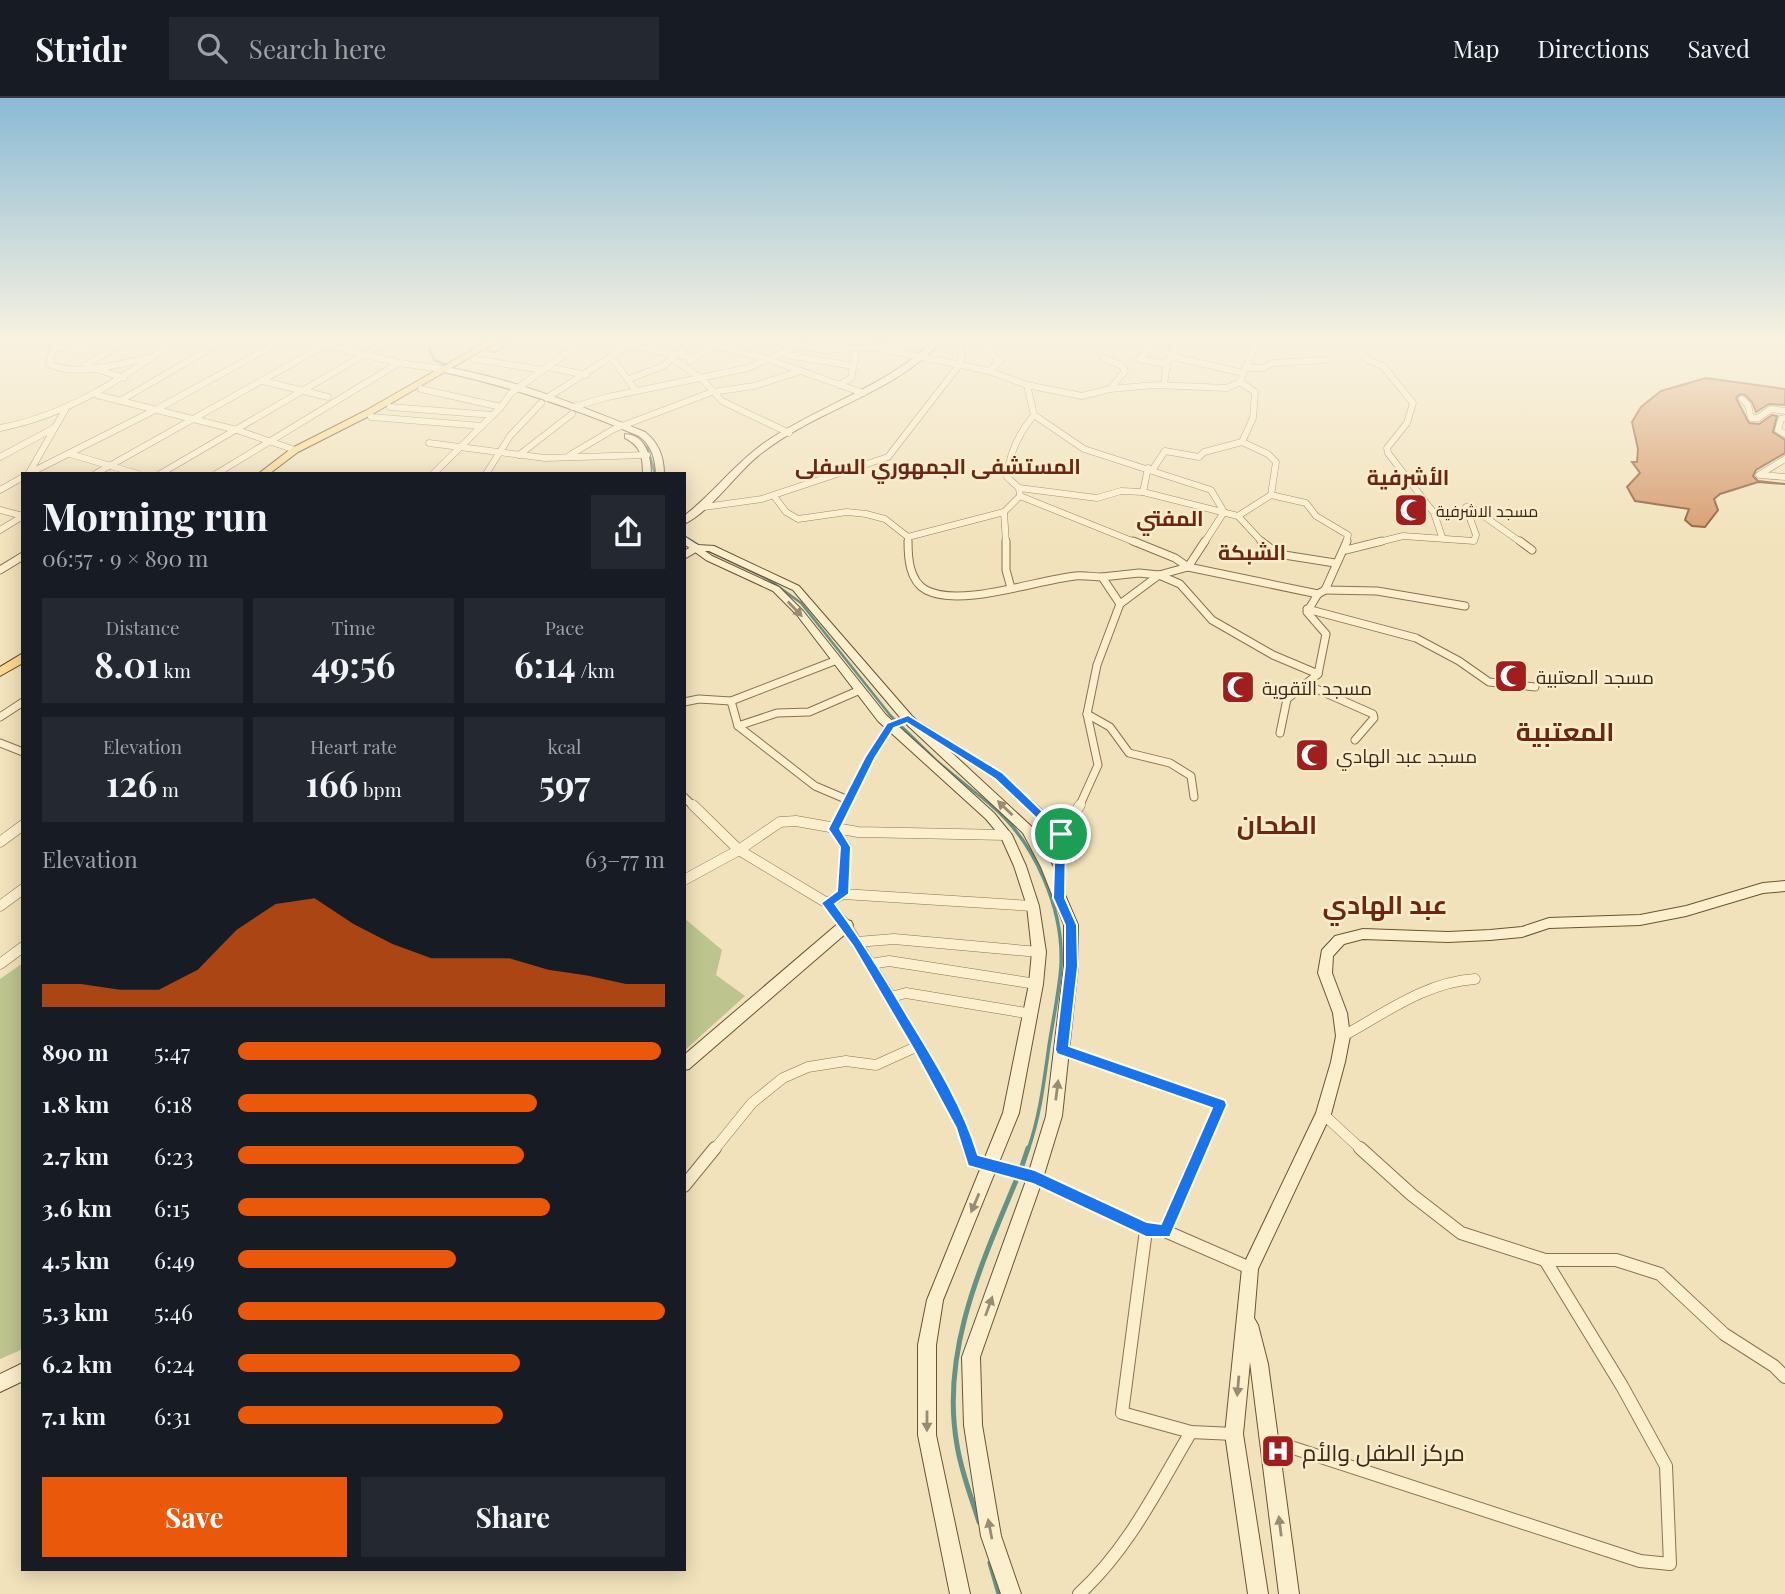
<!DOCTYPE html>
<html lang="en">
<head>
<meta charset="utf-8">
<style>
  :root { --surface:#171b24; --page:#242831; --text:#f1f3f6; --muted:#9ea1a6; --line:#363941; --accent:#ea580c }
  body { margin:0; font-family:"Playfair Display",Cairo,serif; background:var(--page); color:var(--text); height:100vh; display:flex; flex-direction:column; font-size:26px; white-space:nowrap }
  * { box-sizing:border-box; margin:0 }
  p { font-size:23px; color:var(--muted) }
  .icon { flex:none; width:38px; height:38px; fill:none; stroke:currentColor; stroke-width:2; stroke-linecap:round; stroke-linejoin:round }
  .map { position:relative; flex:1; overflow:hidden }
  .details { position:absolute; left:21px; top:374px; width:665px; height:1099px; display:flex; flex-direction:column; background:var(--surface); border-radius:0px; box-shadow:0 4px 18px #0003 }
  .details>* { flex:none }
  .pin { position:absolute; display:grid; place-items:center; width:60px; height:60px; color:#fff; margin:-30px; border:4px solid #fff; border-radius:50%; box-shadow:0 2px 7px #0007 }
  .round { display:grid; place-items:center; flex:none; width:74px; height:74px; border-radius:0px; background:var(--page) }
  .overview { display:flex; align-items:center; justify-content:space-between; height:119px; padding:0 21px }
  h1 { font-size:38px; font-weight:700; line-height:52px }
  .stats { display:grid; grid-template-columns:repeat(3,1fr); gap:10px; height:119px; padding:7px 21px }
  .stats div { display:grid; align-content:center; border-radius:0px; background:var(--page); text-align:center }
  .stats b { font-size:35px; font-weight:700 }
  .stats small { font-size:19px; font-weight:400 }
  .stats p { font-size:19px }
  .chart { height:196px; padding:14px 21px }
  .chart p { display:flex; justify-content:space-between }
  .chart svg { width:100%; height:126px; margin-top:7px; fill:var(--accent); opacity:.7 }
  .button { display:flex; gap:14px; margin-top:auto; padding:14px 21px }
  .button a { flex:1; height:80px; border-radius:0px; background:var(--accent); color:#fff; font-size:28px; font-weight:700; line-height:80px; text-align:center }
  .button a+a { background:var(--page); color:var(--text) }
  ul { padding:0 21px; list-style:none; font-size:23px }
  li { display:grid; grid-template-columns:112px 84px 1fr; align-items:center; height:52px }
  li i { height:18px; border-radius:9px; background:var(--accent) }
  header { display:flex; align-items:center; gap:42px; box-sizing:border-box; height:98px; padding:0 35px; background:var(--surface); border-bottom:2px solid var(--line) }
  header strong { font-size:33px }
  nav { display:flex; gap:38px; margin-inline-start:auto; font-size:24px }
  .search { width:490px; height:63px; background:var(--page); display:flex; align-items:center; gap:18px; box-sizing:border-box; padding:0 24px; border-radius:0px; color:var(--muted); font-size:26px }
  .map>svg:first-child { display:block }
</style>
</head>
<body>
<header>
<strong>Stridr</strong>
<div class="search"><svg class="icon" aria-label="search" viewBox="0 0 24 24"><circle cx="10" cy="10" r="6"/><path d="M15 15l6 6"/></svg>Search here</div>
<nav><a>Map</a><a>Directions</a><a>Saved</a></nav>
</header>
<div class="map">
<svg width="1785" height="1496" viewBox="0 0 1785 1496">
  <rect width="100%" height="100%" fill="#f2e2bb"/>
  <g fill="#bdc48e">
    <polygon points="684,820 722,852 716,877 745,898 684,953"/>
    <polygon points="23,865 23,1251 0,1261 0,881"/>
  </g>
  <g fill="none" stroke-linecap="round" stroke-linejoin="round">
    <g stroke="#669187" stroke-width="2.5">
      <polyline points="437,241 429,250 434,262 457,272"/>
      <polyline points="524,295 580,314"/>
      <polyline points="629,333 648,351 655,376"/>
      <polyline points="684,438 700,448"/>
      <polyline points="707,452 768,481 801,505 890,617 937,663 993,709"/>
    </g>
    <path stroke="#669187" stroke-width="3.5" d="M991,707c44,37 73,104 70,161 -2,27 -8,53 -12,80 -5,35 -9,70 -21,104"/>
    <g stroke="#669187" stroke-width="5">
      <polyline points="1021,1071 1028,1050"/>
      <path d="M979,1424c-8,-26 -18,-51 -22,-77 -17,-95 26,-184 61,-269"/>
      <polyline points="990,1465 999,1496"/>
    </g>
  </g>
  <polygon fill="#d5996c" stroke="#8c5a36" stroke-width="2" points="1706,280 1785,291 1785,307 1769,306 1756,314 1752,304 1745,297 1740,296 1736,300 1749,325 1759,326 1772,317 1777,318 1773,334 1785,342 1785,355 1756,372 1753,378 1758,383 1785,386 1758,384 1720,396 1714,401 1718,412 1705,429 1692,428 1685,422 1689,411 1635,403 1627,389 1640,375 1632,364 1637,364 1638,351 1632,324 1641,309 1661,293"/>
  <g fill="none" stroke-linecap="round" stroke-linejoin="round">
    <g stroke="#8b7253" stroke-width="7">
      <g id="street-far3">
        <path d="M56,241l-7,25c29,14 70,-1 101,-6"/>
        <polyline points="302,241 399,265 442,271"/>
        <polyline points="412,241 430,245"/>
        <polyline points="522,241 574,250"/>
        <polyline points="595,241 694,260"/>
        <polyline points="759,241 823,252 935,246"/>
        <polyline points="988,241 985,249 1000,263 989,273"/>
        <polyline points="1153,241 1151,249 1139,261 1167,266"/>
        <polyline points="1258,241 1240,284 1255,294 1253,320 1242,344 1268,356 1276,364 1271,397 1306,405 1316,418 1348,437 1346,445"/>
        <polyline points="1382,241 1363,249 1360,254 1368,262 1383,268 1413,305 1407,325 1387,350 1388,355 1434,415 1442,439"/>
        <polyline points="712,246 767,261 863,295"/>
        <polyline points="54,249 85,253"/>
        <polyline points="874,249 989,273 1027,287 1034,317 1084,351 1211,392 1224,414 1204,445"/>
        <polyline points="782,256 853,268"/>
        <polyline points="1170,258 1243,275"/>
        <polyline points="612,260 636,293"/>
        <polyline points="672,260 702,281 722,303 789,335"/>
        <polyline points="1104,260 1122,268 1125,273 1110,291"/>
        <polyline points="474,261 543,272"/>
        <polyline points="690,263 719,241"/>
        <polyline points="86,267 129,241"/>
        <polyline points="547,269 586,277"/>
        <polyline points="93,270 124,280"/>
        <polyline points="1245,270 1263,270 1272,265 1325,262"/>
        <polyline points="629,281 663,268 696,241"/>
        <polyline points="263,283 328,299"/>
        <polyline points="1164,286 1167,266 1179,241"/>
        <polyline points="839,287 851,280 857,251"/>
        <polyline points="1027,287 1082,298 1110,291 1155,287 1227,290 1240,284"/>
        <polyline points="421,291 501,309"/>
        <polyline points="97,297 237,332 295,352"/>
        <polyline points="547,300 638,241"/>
        <polyline points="1742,301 1748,307 1751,320 1758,320 1771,311 1785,313"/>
        <polyline points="120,303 226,241"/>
        <polyline points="390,309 493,317"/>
        <polyline points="573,309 608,299 748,270 797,248"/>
        <path d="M1034,317c-15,18 -25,38 -27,62l12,11 1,8 117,47"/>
        <polyline points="371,319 482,328"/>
        <polyline points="1785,320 1781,321 1778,332 1785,336"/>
        <path d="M0,330c69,-13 122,-50 179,-89"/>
        <polyline points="429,345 545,360 647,357"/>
        <polyline points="70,356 138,376"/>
        <polyline points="519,357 572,316"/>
        <polyline points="570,357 614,331 712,294 754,288 801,273"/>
        <polyline points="0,359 54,330"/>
        <polyline points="1785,361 1759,377 1785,379"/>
        <polyline points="1153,371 1165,353 1199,359 1204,354 1242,344"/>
        <polyline points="29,375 65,312"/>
        <polyline points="30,375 157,311 285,241"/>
        <polyline points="95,376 336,241"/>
        <polyline points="160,376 391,241"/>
        <polyline points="216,376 399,265"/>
        <polyline points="433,376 501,309 511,295 586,241"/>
        <polyline points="486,376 510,338 541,305"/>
        <polyline points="1019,390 1097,400 1121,393 1143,394 1238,418 1263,445"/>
        <polyline points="0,392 23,379"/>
        <polyline points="1143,394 1148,370"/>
        <polyline points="774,398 786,414 798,421 847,414 866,416 885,421 908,439 908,445"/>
        <polyline points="704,409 762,401 888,359 960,266 962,255 955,241"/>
        <polyline points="0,412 23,418"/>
        <polyline points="1238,418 1271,397"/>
        <polyline points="0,432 23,418"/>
        <polyline points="908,439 1004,414"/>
        <polyline points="1006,445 1004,414 1020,398"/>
        <polyline points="1375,445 1403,438 1474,443 1476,437 1466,409 1471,409 1522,445"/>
      </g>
    </g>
    <g stroke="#8b7253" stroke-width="9">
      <g id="street-far2">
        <path d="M908,443c0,16 1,40 18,49 34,18 111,-10 149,-14 9,-1 18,1 27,1"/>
        <polyline points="1006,443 1006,472 1011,490"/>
        <polyline points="1133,443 1175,460 1188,469 1318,496 1307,514 1326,536 1318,576 1287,601 1280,635"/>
        <polyline points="1261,443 1278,456 1335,465"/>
        <polyline points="1520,443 1532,452"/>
        <polyline points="1346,452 1382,443"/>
        <polyline points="684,457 696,450"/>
        <polyline points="0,472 23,458"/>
        <polygon points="1139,475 1159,477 1120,506 1102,479"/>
        <polyline points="1159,477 1188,469 1205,443"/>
        <polyline points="1159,477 1180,486 1212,522 1273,557 1318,576"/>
        <polyline points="1325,492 1377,493 1465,508"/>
        <polyline points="1318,496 1325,492 1347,443"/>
        <polyline points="1307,511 1416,540 1459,563 1489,584 1535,589"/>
        <polyline points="1305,586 1373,616 1374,620 1355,642"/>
        <polyline points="731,603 738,628 815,688 848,702"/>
        <polyline points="684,604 699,601 731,603 837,562"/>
        <polyline points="1087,616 1110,629 1129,655 1170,665 1191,678 1194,699"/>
        <polyline points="0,619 23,604"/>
        <polyline points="738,628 777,615 809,614 860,592"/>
        <polyline points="921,629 999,678 1032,709"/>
        <polyline points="0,645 23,654"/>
        <polyline points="684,699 694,709"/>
        <polyline points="845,709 870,659 890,627"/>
        <polyline points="1079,709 1098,667 1087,616 1097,567 1120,506"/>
      </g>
    </g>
    <g stroke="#8b7253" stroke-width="11">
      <g id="street-far1">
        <polyline points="693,707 739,752 827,805 846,827 891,899 962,1028 969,1052"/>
        <polyline points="1030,707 1061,736"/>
        <polyline points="0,744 23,727"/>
        <polyline points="684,782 739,752 780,724 796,723 858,734 1006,737"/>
        <polyline points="843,796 846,749 834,731 846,707"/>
        <polyline points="1059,796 1061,736 1080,707"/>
        <polyline points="827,805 843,796 1033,808"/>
        <polyline points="0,808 23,791"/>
        <polyline points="857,844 894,841 1039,854"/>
        <polyline points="0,866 23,849"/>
        <polyline points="871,866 889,863 1036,886"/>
        <polyline points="891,899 906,895 1032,916"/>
        <path d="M1343,938c42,-23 83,-54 132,-57"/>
        <polyline points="1062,952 1220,1007 1200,1052"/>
        <polyline points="1323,1016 1362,1052"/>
        <polyline points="714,1052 752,1005 783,980 808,969 846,963 876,967 918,948"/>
      </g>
    </g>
    <g stroke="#8b7253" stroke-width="14">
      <g id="street">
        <polyline points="969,1050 973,1063 1035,1080 1146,1132 1165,1133 1250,1170"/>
        <polyline points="1360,1050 1412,1097 1461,1135 1545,1162 1616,1162 1660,1176 1724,1236 1774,1268 1785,1279"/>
        <polyline points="684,1088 715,1050"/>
        <polyline points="1146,1132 1122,1315 1191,1334 1234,1336"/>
        <polyline points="1165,1133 1201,1050"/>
        <polyline points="1269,1342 1640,1463 1670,1466 1666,1368 1622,1288 1545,1162"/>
        <path d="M1079,1496c50,-46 78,-105 112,-162"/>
      </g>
    </g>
    <g stroke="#6c5236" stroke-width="2">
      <g id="secondary">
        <path d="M936,241h8c-50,55 -124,69 -181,113 -26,19 -51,59 -79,72v-8c30,-23 52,-54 83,-75 56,-37 120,-55 169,-102z"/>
        <path d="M439,269c16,0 33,6 48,9 54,14 106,35 158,56 14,11 19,25 19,42h-8c-1,-16 -4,-28 -17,-38 -65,-28 -130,-50 -200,-65z"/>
        <path d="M625,336c21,1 26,23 26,40h-8c0,-17 -2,-28 -18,-36z"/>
        <polygon points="684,438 698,447 714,448 799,488 912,618 1032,729 1053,769 1078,827 1078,868 1062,1018 1043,1080 980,1259 982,1327 1001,1438 1021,1496 1001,1496 981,1438 964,1327 962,1259 1027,1080 1046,1018 1064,868 1064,827 1041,769 1023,735 904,624 793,492 709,453 705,453 712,458 779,489 803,513 886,617 994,715 1012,737 1026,768 1039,808 1046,854 1043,886 1019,1015 943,1202 936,1247 936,1337 970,1496 950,1496 918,1337 918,1247 927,1202 1003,1015 1029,886 1032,854 1027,808 1014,768 1001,739 986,721 878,623 797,517 773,493 706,462 684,446"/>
        <polygon points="1785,783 1785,793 1763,795 1686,818 1640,827 1549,830 1522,839 1490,842 1448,844 1363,841 1344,846 1333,858 1332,875 1347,915 1350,938 1345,964 1331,1016 1258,1171 1254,1220 1258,1227 1268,1266 1299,1496 1279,1496 1250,1264 1243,1336 1268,1496 1248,1496 1225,1336 1242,1170 1316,1015 1331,964 1336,938 1333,915 1318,875 1322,852 1335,838 1363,831 1448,834 1490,832 1522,829 1549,820 1640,817 1686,808 1763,785"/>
        <polygon points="846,822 851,823 853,827 851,831 689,971 684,972 684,957 841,823"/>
        <polygon points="23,1265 23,1283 0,1294 0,1276"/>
      </g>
    </g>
    <g stroke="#583f28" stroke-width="2">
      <g id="primary">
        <polygon points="491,241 501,241 371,317 298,354 269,376 258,376 292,350 365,313"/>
        <polygon points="506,241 516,241 494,254 487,252"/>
        <polygon points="23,555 23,565 0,578 0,569"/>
      </g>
    </g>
    <use href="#street-far3" stroke="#fcefce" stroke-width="6"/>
    <use href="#street-far2" stroke="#fcefce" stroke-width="7"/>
    <use href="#street-far1" stroke="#fcefce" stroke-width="10"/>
    <use href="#street" stroke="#fcefce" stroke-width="12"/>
    <use href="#secondary" fill="#fcefce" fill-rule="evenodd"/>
    <use href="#primary" fill="#fbda8d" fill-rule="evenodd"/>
  </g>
  <defs><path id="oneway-solid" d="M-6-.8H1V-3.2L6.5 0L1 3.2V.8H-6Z" transform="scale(1.75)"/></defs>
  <g fill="#9a8c74">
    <use href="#oneway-solid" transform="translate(795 511) rotate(46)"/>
    <use href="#oneway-solid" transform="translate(1005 710) rotate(-136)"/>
    <use href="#oneway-solid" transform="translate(1057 992) rotate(-83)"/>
    <use href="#oneway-solid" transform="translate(975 1105) rotate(113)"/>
    <use href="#oneway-solid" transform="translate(989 1208) rotate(-70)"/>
    <use href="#oneway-solid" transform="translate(1238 1288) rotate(95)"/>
    <use href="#oneway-solid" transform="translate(927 1323) rotate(90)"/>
    <use href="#oneway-solid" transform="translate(1280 1428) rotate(-97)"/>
    <use href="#oneway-solid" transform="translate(990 1431) rotate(-101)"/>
  </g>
  <linearGradient id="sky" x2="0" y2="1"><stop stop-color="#8bbad5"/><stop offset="0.54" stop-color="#f9f2e0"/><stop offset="1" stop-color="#f9f2e0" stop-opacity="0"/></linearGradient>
  <rect width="1785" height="450" fill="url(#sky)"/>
  <path fill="#1a73e8" stroke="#fff" stroke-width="2" fill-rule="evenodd" d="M908,617l95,58 63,61 -1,64 12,27 1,41 -9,80 156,54 2,5 -57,132h-24l-113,-53 -65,-18 -12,-38 -42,-78 -61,-104 -32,-43 16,-12 3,-44 -12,-18 37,-72 22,-34zM907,625l88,56 60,57 -2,62 12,27v41l-10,84 2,4 155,54 -51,116 -14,-2 -112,-52 -57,-15c-15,-49 -43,-94 -70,-138 -23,-39 -46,-77 -73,-113l14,-10 2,-47 -11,-18 35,-71 19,-30z"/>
  <defs>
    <g id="mosque-square" transform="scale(1.75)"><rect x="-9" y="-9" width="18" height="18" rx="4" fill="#a01e1d" stroke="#f9eccb"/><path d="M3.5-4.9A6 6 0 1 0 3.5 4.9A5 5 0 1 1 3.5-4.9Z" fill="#fff"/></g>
    <g id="hospital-square" transform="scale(1.75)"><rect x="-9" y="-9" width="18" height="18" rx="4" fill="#a01e1d" stroke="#f9eccb"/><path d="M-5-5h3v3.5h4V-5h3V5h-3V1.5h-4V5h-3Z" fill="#fff"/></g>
  </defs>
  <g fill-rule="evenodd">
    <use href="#mosque-square" x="1411" y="412"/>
    <use href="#mosque-square" x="1511" y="578"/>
    <use href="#mosque-square" x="1238" y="589"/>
    <use href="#mosque-square" x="1312" y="657"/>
    <use href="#hospital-square" x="1278" y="1353"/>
  </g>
  <g text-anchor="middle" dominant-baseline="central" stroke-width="5" stroke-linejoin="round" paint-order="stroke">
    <g font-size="16" fill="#38291a" stroke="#f9eccb" text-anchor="start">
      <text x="1436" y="412">مسجد الاشرفية</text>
    </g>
    <g font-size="19" fill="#38291a" stroke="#f9eccb" text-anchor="start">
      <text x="1536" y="578">مسجد المعتبية</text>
      <text x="1262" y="589">مسجد التقوية</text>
      <text x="1336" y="657">مسجد عبد الهادي</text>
    </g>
    <g font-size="21" font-weight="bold" fill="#692714" stroke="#f9eccb">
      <text x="938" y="367">المستشفى الجمهوري السفلى</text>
      <text x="1408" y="378">الأشرفية</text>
      <text x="1170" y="419">المفتي</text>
      <text x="1252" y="453">الشبكة</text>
    </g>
    <g font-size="23" fill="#38291a" stroke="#f9eccb" text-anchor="start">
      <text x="1302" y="1353">مركز الطفل والأم</text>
    </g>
    <g font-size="26" font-weight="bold" fill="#692714" stroke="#f9eccb">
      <text x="1565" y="632">المعتبية</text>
      <text x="1277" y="725">الطحان</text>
      <text x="1385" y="805">عبد الهادي</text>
    </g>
  </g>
</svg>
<div class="pin" style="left:1061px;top:736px;background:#1e9e55"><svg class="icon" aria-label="arrive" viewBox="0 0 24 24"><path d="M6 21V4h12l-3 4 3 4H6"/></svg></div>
<section class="details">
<div class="overview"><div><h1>Morning run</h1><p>06:57 · 9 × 890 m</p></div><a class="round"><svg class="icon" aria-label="share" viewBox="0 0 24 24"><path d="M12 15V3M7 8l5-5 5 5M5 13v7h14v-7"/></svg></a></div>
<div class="stats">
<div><p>Distance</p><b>8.01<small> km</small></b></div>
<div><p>Time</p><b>49:56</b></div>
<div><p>Pace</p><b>6:14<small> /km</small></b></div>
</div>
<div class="stats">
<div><p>Elevation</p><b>126<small> m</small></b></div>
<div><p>Heart rate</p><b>166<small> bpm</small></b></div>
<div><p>kcal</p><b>597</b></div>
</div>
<div class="chart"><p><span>Elevation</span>63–77 m</p>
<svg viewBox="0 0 160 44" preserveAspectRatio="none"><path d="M0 44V36L10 36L20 38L30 38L40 31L50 17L60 8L70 6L80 15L90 22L100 27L110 27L120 27L130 31L140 33L150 36L160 36V44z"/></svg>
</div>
<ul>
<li><b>890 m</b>5:47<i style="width:99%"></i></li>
<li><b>1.8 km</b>6:18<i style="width:70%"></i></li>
<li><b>2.7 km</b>6:23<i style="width:67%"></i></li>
<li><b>3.6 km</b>6:15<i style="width:73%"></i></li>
<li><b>4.5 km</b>6:49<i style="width:51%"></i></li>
<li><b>5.3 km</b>5:46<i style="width:100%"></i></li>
<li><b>6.2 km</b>6:24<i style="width:66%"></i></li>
<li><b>7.1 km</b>6:31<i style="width:62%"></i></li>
</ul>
<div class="button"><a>Save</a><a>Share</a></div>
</section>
</div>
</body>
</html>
